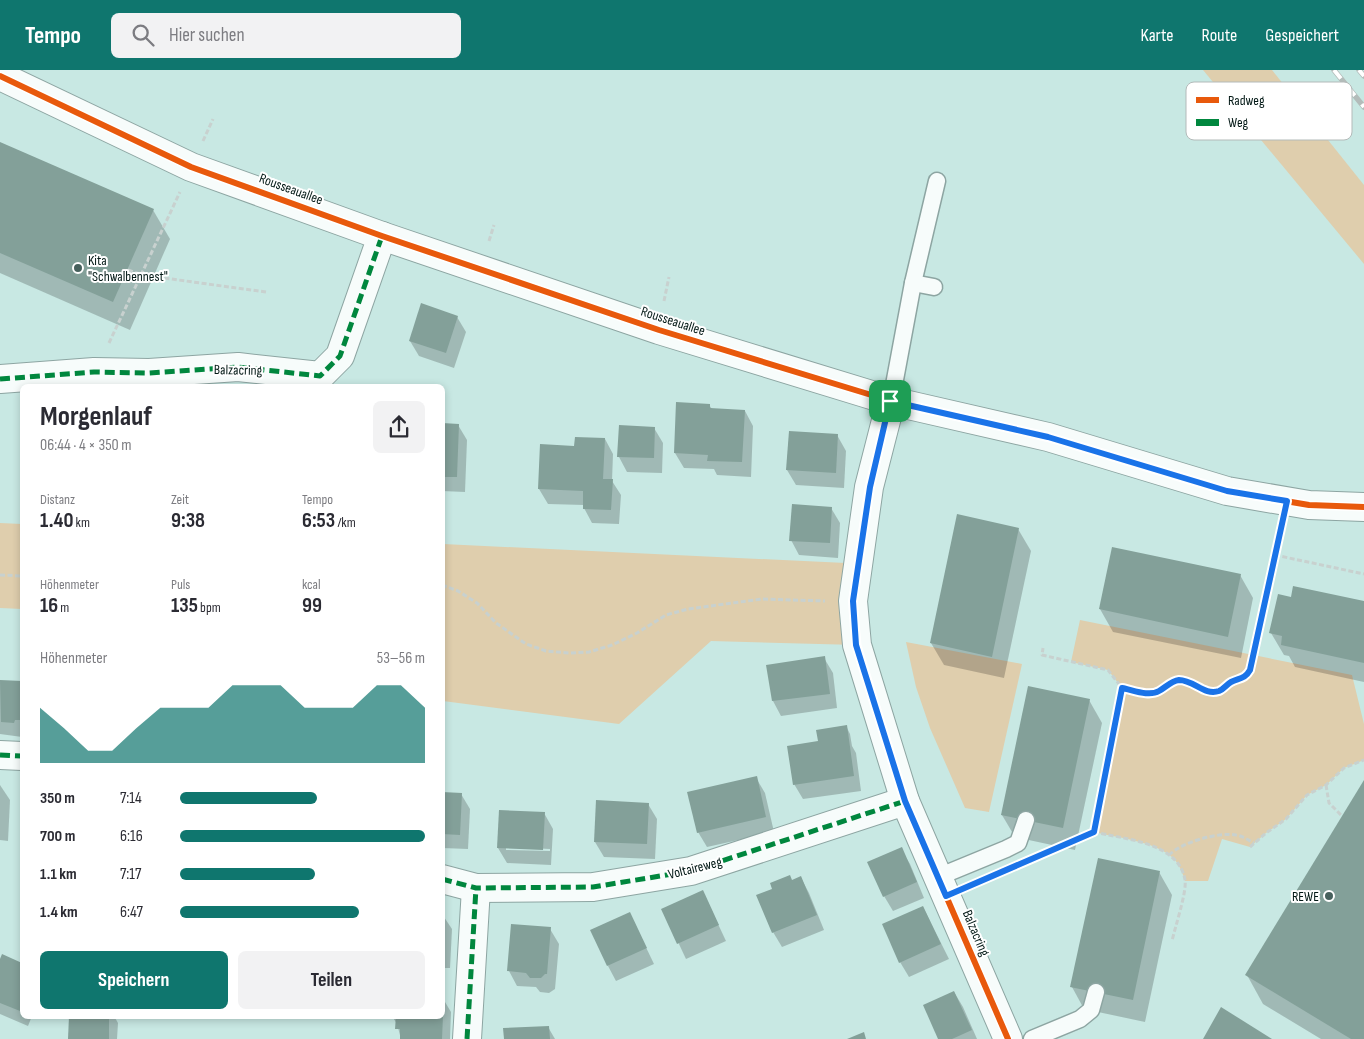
<!DOCTYPE html>
<html lang="de">
<head>
<meta charset="utf-8">
<style>
  :root { --surface:#fff; --page:#f2f2f3; --text:#2b2b33; --muted:#7c7c81; --accent:#0f766e }
  body { margin:0; font-family:"Sofia Sans Condensed",sans-serif; background:var(--page); color:var(--text); height:100vh; display:flex; flex-direction:column; font-size:19px; white-space:nowrap }
  * { box-sizing:border-box; margin:0 }
  p { font-size:16px; color:var(--muted) }
  .icon { flex:none; width:28px; height:28px; fill:none; stroke:currentColor; stroke-width:2; stroke-linecap:round; stroke-linejoin:round }
  .map { position:relative; flex:1; overflow:hidden }
  .panel { position:absolute; left:20px; top:314px; width:425px; height:635px; display:flex; flex-direction:column; background:var(--surface); border-radius:8px; box-shadow:0 2px 8px #0003 }
  .panel>* { flex:none }
  .pin { position:absolute; display:grid; place-items:center; width:42px; height:42px; color:#fff; margin:-21px; border-radius:10px; box-shadow:0 2px 8px #0006 }
  .round { display:grid; place-items:center; flex:none; width:52px; height:52px; border-radius:8px; background:var(--page) }
  .headline { display:flex; align-items:center; justify-content:space-between; height:85px; padding:0 20px }
  h1 { font-size:28px; font-weight:700; line-height:38px }
  .metrics { display:grid; grid-template-columns:repeat(3,1fr); gap:8px; height:85px; padding:5px 20px }
  .metrics div { display:grid; align-content:center }
  .metrics b { font-size:21px; font-weight:700 }
  .metrics small { font-size:14px; font-weight:400 }
  .metrics p { font-size:14px }
  .chart { height:140px; padding:10px 20px }
  .chart p { display:flex; justify-content:space-between }
  .chart svg { width:100%; height:90px; margin-top:5px; fill:var(--accent); opacity:.7 }
  .cta { display:flex; gap:10px; margin-top:auto; padding:10px 20px }
  .cta a { flex:1; height:58px; border-radius:8px; background:var(--accent); color:#fff; font-size:20px; font-weight:700; line-height:58px; text-align:center }
  .cta a+a { background:var(--page); color:var(--text) }
  ul { padding:0 20px; list-style:none; font-size:16px }
  li { display:grid; grid-template-columns:80px 60px 1fr; align-items:center; height:38px }
  li i { height:12px; border-radius:6px; background:var(--accent) }
  header { display:flex; align-items:center; gap:30px; box-sizing:border-box; height:70px; padding:0 25px; background:var(--accent); color:#fff }
  header strong { font-size:24px }
  nav { display:flex; gap:28px; margin-inline-start:auto; font-size:18px }
  .search { width:350px; height:45px; background:var(--page); display:flex; align-items:center; gap:12px; box-sizing:border-box; padding:0 18px; border-radius:8px; color:var(--muted); font-size:19px }
  .map>svg:first-child { display:block }
</style>
</head>
<body>
<header>
<strong>Tempo</strong>
<div class="search"><svg class="icon" aria-label="search" viewBox="0 0 24 24"><circle cx="10" cy="10" r="6"/><path d="M15 15l6 6"/></svg>Hier suchen</div>
<nav><a>Karte</a><a>Route</a><a>Gespeichert</a></nav>
</header>
<div class="map">
<svg width="1364" height="969" viewBox="0 0 1364 969">
  <rect width="100%" height="100%" fill="#c8e8e3"/>
  <g fill="#dfcead">
    <polygon points="1203,0 1272,0 1364,115 1364,194"/>
    <polygon points="0,453 22,454 22,539 0,538"/>
    <polygon points="443,474 846,493 857,575 711,571 619,654 443,631"/>
    <path d="M1080,550l272,55 12,49v36l-20,8 -18,17 -19,10 -21,24 -20,14 -16,14 -28,-8 -14,42h-23c-2,-7 -5,-15 -10,-21 -18,-19 -57,-22 -81,-28l28,-144 -14,-18 -37,-8z"/>
    <polygon points="906,572 1022,594 989,742 965,738 930,658 916,617"/>
  </g>
  <g fill="#0003" fill-rule="evenodd">
    <polygon points="0,73 153,140 170,169 130,260 0,203"/>
    <polygon points="457,247 466,262 454,298 419,286 410,271"/>
    <polygon points="709,335 712,339 745,341 753,356 751,407 717,405 714,399 684,398 675,383"/>
    <polygon points="442,355 458,355 467,370 465,422 442,421"/>
    <polygon points="654,358 663,373 662,403 627,402 619,387"/>
    <polygon points="837,365 846,381 844,418 796,415 787,400"/>
    <polygon points="605,369 613,384 612,411 621,425 619,454 592,453 584,438 584,435 548,434 539,419 576,377"/>
    <polygon points="831,438 840,453 838,488 799,485 791,470"/>
    <polygon points="1018,459 1031,481 1004,608 944,595 931,573"/>
    <polygon points="1240,505 1253,528 1241,588 1113,562 1100,539"/>
    <polygon points="1292,529 1364,532 1364,612 1295,597 1289,586 1284,585 1271,563"/>
    <polygon points="824,588 833,603 837,638 781,646 773,631 768,596"/>
    <polygon points="0,611 22,612 22,667 0,664"/>
    <polygon points="1089,630 1102,653 1075,780 1015,767 1002,745"/>
    <polygon points="846,656 850,664 852,676 856,683 861,721 803,729 794,714"/>
    <polygon points="756,708 765,723 774,762 707,777 698,762"/>
    <polygon points="1364,713 1364,969 1321,969 1263,934 1247,905"/>
    <polygon points="0,715 10,730 8,771 0,770"/>
    <polygon points="442,723 461,724 470,739 468,779 442,778"/>
    <polygon points="597,732 648,734 657,749 655,789 604,787 595,772"/>
    <path d="M544,743l9,16 -2,36 -44,-2 -9,-15zM506,777l44,2v2l-44,-1z"/>
    <polygon points="901,779 910,794 924,828 893,841 884,826"/>
    <polygon points="1159,802 1172,825 1145,952 1084,939 1072,917"/>
    <polygon points="801,808 809,823 824,860 782,877 773,862 792,812"/>
    <polygon points="703,822 726,871 686,889 663,840"/>
    <polygon points="923,837 949,889 909,907 900,892"/>
    <polygon points="442,844 452,859 450,898 442,898"/>
    <polygon points="630,844 654,894 616,911 608,896"/>
    <polygon points="550,859 559,874 555,919 549,923 540,922 536,917 517,916 509,901"/>
    <polygon points="3,886 22,894 22,946 32,946 28,956 0,944 0,893"/>
    <polygon points="954,922 963,937 977,969 940,969"/>
    <polygon points="442,927 451,942 450,969 401,969 397,954 392,946 442,946"/>
    <polygon points="70,946 114,946 118,953 117,969 69,969"/>
    <polygon points="548,957 555,969 505,969"/>
  </g>
  <g fill="#83a099">
    <polygon points="0,72 154,139 113,232 0,183"/>
    <polygon points="421,233 458,246 446,283 409,271"/>
    <polygon points="676,332 710,334 710,338 745,340 742,392 707,391 708,385 674,383"/>
    <polygon points="442,353 459,354 457,407 442,407"/>
    <polygon points="619,355 655,357 654,388 617,387"/>
    <polygon points="789,361 838,364 836,403 786,400"/>
    <polygon points="575,367 605,368 603,409 613,409 611,440 583,439 583,421 538,419 540,374 574,376"/>
    <polygon points="792,434 832,437 830,473 789,471"/>
    <polygon points="957,444 1019,458 992,587 930,573"/>
    <polygon points="1112,477 1241,504 1228,567 1099,539"/>
    <polygon points="1293,516 1364,531 1364,593 1281,575 1282,566 1269,563 1278,524 1291,527"/>
    <polygon points="825,586 830,624 772,631 766,595"/>
    <polygon points="0,610 22,611 22,650 15,650 14,653 1,652"/>
    <polygon points="1028,616 1090,629 1063,758 1001,745"/>
    <polygon points="847,655 854,706 793,715 787,676 818,671 816,660"/>
    <polygon points="757,706 766,747 697,763 687,722"/>
    <polygon points="1364,710 1364,969 1351,969 1245,905"/>
    <polygon points="442,722 462,723 460,765 442,764"/>
    <polygon points="596,730 649,733 647,774 594,772"/>
    <polygon points="499,740 545,742 543,780 497,778"/>
    <polygon points="902,777 917,812 883,827 867,792"/>
    <polygon points="1098,788 1160,801 1133,930 1070,917"/>
    <polygon points="790,805 792,810 801,806 817,845 772,863 756,825 772,819 770,813"/>
    <polygon points="703,820 719,855 677,874 661,839"/>
    <polygon points="923,836 941,874 899,893 882,854"/>
    <polygon points="630,842 647,878 607,896 590,860"/>
    <polygon points="511,854 551,857 547,904 545,904 541,908 530,908 526,903 507,901"/>
    <polygon points="2,884 22,893 22,934 20,941 0,933 0,889"/>
    <polygon points="954,921 972,960 952,969 938,969 923,935"/>
    <polygon points="1221,937 1272,969 1203,969"/>
    <polygon points="69,946 109,946 109,969 68,969"/>
    <polygon points="396,946 443,946 442,969 400,969 400,959 395,959"/>
    <polygon points="549,956 550,969 504,969 503,958"/>
    <polygon points="864,962 866,969 847,969"/>
  </g>
  <g fill="none" stroke-linecap="round" stroke-linejoin="round">
    <g stroke="#8da5a2" stroke-width="19">
      <g id="service">
        <polyline points="913,213 934,217"/>
        <polyline points="891,331 913,213 937,111"/>
        <polyline points="938,807 1006,779 1018,773 1026,750"/>
        <polyline points="1032,969 1080,949 1091,940 1096,922"/>
      </g>
    </g>
    <g stroke="#8da5a2" stroke-width="30">
      <g id="minor">
        <polyline points="0,6 191,97 382,166 659,260 891,331 1048,367 1227,421 1309,435 1364,437"/>
        <polyline points="0,309 94,302 149,303 238,297 320,306 340,286 382,166"/>
        <polyline points="891,331 869,417 853,531 857,575 905,731 1008,969"/>
        <polyline points="0,685 22,686"/>
        <polyline points="442,809 476,818 593,817 691,801 905,731"/>
        <polyline points="467,969 476,818"/>
      </g>
    </g>
    <g stroke="#c8d1cf" stroke-width="3" stroke-dasharray="5 2.5" stroke-linecap="butt">
      <polyline points="203,71 213,49"/>
      <polyline points="489,171 494,155"/>
      <polyline points="128,200 142,205 266,222"/>
      <polyline points="664,231 669,207"/>
      <polyline points="109,273 180,122"/>
      <polyline points="1275,485 1364,504"/>
      <polyline points="0,505 22,506"/>
      <polyline points="442,515 458,521 477,533 496,553 526,574 546,581 569,583 589,582 612,575 637,563 666,545 688,539 762,529 825,531"/>
      <path d="M1122,618c11,2 26,9 37,3 7,-4 12,-10 20,-11 15,0 25,16 40,11 5,-2 8,-7 12,-9 8,-4 14,-3 19,-12l31,-140"/>
      <polyline points="1326,715 1329,733 1342,746"/>
      <path d="M1094,762c29,7 85,10 91,48 2,12 -10,47 -13,61"/>
      <polyline points="1250,777 1266,763 1286,749 1307,725 1326,715 1344,698 1364,690"/>
      <path d="M1169,785c13,-13 49,-23 67,-20 7,1 12,5 18,8"/>
      <polyline points="1039,786 1094,762 1122,618 1108,600 1042,585 1043,578"/>
    </g>
    <use href="#service" stroke="#f7fcfb" stroke-width="16"/>
    <use href="#minor" stroke="#f7fcfb" stroke-width="28"/>
    <g stroke="#b3bcba" stroke-width="5.5">
      <g id="rail">
        <polyline points="1334,0 1364,37"/>
        <polyline points="1359,0 1364,6"/>
      </g>
    </g>
    <use href="#rail" stroke="#fff" stroke-width="4" stroke-dasharray="11" stroke-linecap="butt"/>
    <g stroke="#00873e" stroke-width="5" stroke-dasharray="10 5" stroke-linecap="butt">
      <polyline points="0,309 94,302 149,303 238,297 320,306 340,286 382,166"/>
      <polyline points="0,685 22,686"/>
      <polyline points="442,809 476,818 593,817 691,801 905,731"/>
      <polyline points="467,969 476,818"/>
    </g>
    <g stroke="#fff" stroke-width="9">
      <g id="cycleway">
        <polyline points="0,6 191,97 382,166 659,260 891,331 1048,367 1227,421 1309,435 1364,437"/>
        <polyline points="891,331 869,417 853,531 857,575 905,731 1008,969"/>
      </g>
    </g>
    <use href="#cycleway" stroke="#e8590c" stroke-width="6"/>
  </g>
  <g fill="none" stroke-linecap="round" stroke-linejoin="round">
    <g stroke="#fff" stroke-width="10">
      <path id="route" d="M890,331l158,36 179,54 60,10 -37,169c-5,9 -11,8 -19,12 -4,2 -7,7 -12,9 -15,5 -25,-11 -40,-11 -8,1 -13,7 -20,11 -10,6 -26,-1 -37,-3l-28,144 -148,64 -41,-95 -49,-156 -3,-44 17,-114z"/>
    </g>
    <use href="#route" stroke="#1a73e8" stroke-width="6"/>
  </g>
  <g fill="#47615d" stroke="#fff" stroke-width="2">
    <circle cx="78" cy="198" r="5"/>
    <circle cx="1329" cy="826" r="5"/>
  </g>
  <g text-anchor="middle" dominant-baseline="central" stroke-width="4" stroke-linejoin="round" paint-order="stroke">
    <g font-size="14" fill="#021815" stroke="#fff">
      <text transform="translate(291 119) rotate(20)">Rousseauallee</text>
      <text transform="translate(673 251) rotate(18)">Rousseauallee</text>
      <text transform="translate(238 300) rotate(1)">Balzacring</text>
      <text transform="translate(695 798) rotate(-14)">Voltaireweg</text>
      <text transform="translate(976 863) rotate(67)">Balzacring</text>
    </g>
    <g font-size="14" fill="#021815" stroke="#fff" text-anchor="start">
      <text x="88" y="190">Kita<tspan x="88" dy="16">"Schwalbennest"</tspan></text>
      <text x="1319" y="826" text-anchor="end">REWE</text>
    </g>
  </g>
  <rect x="1186" y="12" width="166" height="58" rx="8" fill="#fff" stroke="#b3bab9" stroke-width="1"/>
  <rect x="1196" y="27" width="23" height="6" fill="#e8590c"/>
  <rect x="1196" y="49" width="23" height="7" fill="#00873e"/>
  <g font-size="14" fill="#021815">
    <text x="1228" y="35">Radweg</text>
    <text x="1228" y="57">Weg</text>
  </g>
</svg>
<div class="pin" style="left:890px;top:331px;background:#1e9e55"><svg class="icon" aria-label="arrive" viewBox="0 0 24 24"><path d="M6 21V4h12l-3 4 3 4H6"/></svg></div>
<section class="panel">
<div class="headline"><div><h1>Morgenlauf</h1><p>06:44 · 4 × 350 m</p></div><a class="round"><svg class="icon" aria-label="share" viewBox="0 0 24 24"><path d="M12 15V3M7 8l5-5 5 5M5 13v7h14v-7"/></svg></a></div>
<div class="metrics">
<div><p>Distanz</p><b>1.40<small> km</small></b></div>
<div><p>Zeit</p><b>9:38</b></div>
<div><p>Tempo</p><b>6:53<small> /km</small></b></div>
</div>
<div class="metrics">
<div><p>Höhenmeter</p><b>16<small> m</small></b></div>
<div><p>Puls</p><b>135<small> bpm</small></b></div>
<div><p>kcal</p><b>99</b></div>
</div>
<div class="chart"><p><span>Höhenmeter</span>53–56 m</p>
<svg viewBox="0 0 160 44" preserveAspectRatio="none"><path d="M0 44V17L10 27L20 38L30 38L40 27L50 17L60 17L70 17L80 6L90 6L100 6L110 17L120 17L130 17L140 6L150 6L160 17V44z"/></svg>
</div>
<ul>
<li><b>350 m</b>7:14<i style="width:56%"></i></li>
<li><b>700 m</b>6:16<i style="width:100%"></i></li>
<li><b>1.1 km</b>7:17<i style="width:55%"></i></li>
<li><b>1.4 km</b>6:47<i style="width:73%"></i></li>
</ul>
<div class="cta"><a>Speichern</a><a>Teilen</a></div>
</section>
</div>
</body>
</html>
